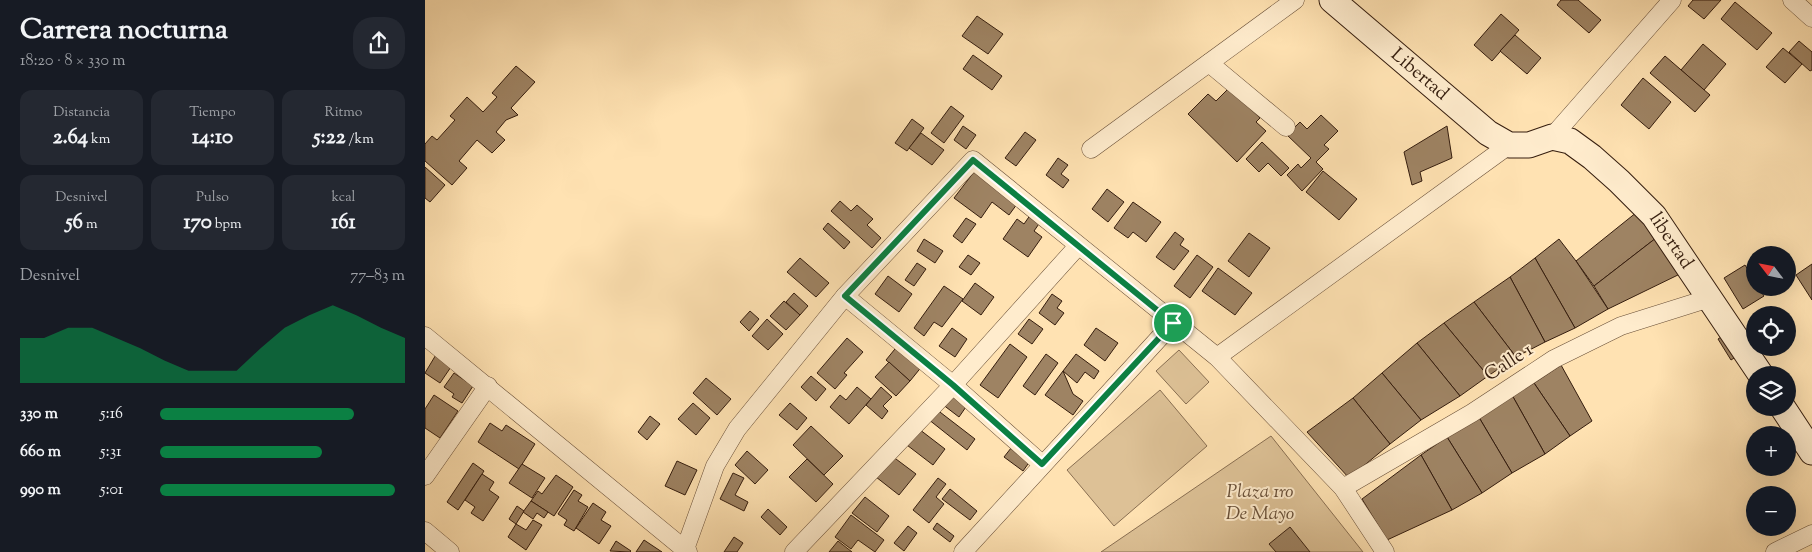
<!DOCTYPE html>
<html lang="es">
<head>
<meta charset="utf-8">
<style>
  :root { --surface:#171b24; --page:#242831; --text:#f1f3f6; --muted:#9ea1a6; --accent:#0b8043 }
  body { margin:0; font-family:"Sorts Mill Goudy",serif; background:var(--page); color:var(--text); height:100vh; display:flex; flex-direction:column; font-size:19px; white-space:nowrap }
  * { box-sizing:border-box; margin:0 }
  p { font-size:16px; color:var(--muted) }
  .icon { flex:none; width:28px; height:28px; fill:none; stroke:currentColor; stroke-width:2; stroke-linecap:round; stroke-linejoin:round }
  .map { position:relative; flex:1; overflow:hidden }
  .panel { display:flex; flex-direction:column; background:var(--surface); width:425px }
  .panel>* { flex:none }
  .needle { width:32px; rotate:302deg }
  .controls { position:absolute; left:1321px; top:246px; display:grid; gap:10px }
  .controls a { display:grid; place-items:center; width:50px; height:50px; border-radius:50%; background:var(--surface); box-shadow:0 5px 20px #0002; font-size:25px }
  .pin { position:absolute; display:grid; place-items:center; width:42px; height:42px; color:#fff; margin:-21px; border:2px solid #fff; border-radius:50%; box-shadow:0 1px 5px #0007 }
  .round { display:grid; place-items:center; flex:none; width:52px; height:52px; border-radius:20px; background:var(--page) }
  .overview { display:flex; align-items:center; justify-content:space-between; height:85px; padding:0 20px }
  h1 { font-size:28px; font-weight:800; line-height:38px }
  .figures { display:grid; grid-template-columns:repeat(3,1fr); gap:8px; height:85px; padding:5px 20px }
  .figures div { display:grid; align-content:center; border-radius:12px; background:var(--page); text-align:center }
  .figures b { font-size:21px; font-weight:800 }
  .figures small { font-size:14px; font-weight:400 }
  .figures p { font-size:14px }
  .chart { height:140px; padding:10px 20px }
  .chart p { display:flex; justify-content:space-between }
  .chart svg { width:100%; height:90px; margin-top:5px; fill:var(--accent); opacity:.7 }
  ul { padding:0 20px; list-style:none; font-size:16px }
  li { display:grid; grid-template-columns:80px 60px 1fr; align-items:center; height:38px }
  li i { height:12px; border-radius:6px; background:var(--accent) }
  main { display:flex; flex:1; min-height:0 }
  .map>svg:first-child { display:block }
</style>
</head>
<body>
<main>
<section class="panel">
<div class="overview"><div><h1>Carrera nocturna</h1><p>18:20 · 8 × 330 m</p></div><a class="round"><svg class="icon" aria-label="share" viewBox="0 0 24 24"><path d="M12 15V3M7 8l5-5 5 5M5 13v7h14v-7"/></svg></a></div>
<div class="figures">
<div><p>Distancia</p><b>2.64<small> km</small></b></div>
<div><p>Tiempo</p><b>14:10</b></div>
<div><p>Ritmo</p><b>5:22<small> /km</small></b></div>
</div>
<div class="figures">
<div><p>Desnivel</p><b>56<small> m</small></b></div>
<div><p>Pulso</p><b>170<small> bpm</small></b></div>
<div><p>kcal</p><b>161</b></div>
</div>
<div class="chart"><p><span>Desnivel</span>77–83 m</p>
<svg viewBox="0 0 160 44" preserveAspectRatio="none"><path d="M0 44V22L10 22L20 17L30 17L40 22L50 27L60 33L70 38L80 38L90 38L100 27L110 17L120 11L130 6L140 11L150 17L160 22V44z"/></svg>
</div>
<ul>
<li><b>330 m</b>5:16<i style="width:79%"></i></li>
<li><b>660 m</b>5:31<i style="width:66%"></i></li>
<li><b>990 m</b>5:01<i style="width:96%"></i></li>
</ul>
</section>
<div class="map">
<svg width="1387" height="552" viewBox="0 0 1387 552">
  <rect width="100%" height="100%" fill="#ffe2b2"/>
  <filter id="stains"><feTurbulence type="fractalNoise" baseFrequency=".004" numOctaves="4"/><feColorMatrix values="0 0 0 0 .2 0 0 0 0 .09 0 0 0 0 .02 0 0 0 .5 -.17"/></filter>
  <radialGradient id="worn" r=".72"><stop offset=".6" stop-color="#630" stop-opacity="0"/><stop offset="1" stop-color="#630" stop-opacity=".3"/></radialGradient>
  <g fill="#ddc196" stroke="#896f52">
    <polygon points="754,350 784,382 761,404 731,371"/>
    <polygon points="735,390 782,446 689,526 642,470"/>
    <polygon points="846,436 938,552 676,552"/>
  </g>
  <g fill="#9e8363" stroke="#351d0e">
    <polygon points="1136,0 1153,0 1176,20 1164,33 1132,5"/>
    <polygon points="1268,0 1296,0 1279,19 1263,6"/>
    <polygon points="1310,2 1347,33 1332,50 1296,19"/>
    <polygon points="1076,14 1094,30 1067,61 1049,45"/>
    <polygon points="552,16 578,34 563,54 537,36"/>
    <polygon points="1090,35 1116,58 1102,74 1075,51"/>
    <polygon points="1374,41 1387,52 1387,70 1385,71 1364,52"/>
    <polygon points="1278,44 1301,64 1279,90 1256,70"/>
    <polygon points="1358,48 1377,64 1360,83 1341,67"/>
    <polygon points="548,55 577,76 567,90 538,69"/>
    <polygon points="1240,56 1285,95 1270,112 1225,73"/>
    <polygon points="91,66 110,82 86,108 93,115 81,120 71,132 80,140 67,153 52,140 34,161 42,168 27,185 0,161 0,144 7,136 12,140 30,120 25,116 42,97 58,112 72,97 67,93"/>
    <polygon points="1218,78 1246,102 1224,129 1196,105"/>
    <polygon points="804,88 835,118 831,122 841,131 812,162 763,114 783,94 791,101"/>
    <polygon points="526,106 539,116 519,143 506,133"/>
    <polygon points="896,115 913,131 899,145 904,149 891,162 898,169 877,191 862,175 873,164 876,168 886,158 862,135 875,122 882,129"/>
    <polygon points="487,119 499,128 482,151 470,143"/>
    <polygon points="538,126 551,135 541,149 529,140"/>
    <polygon points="1022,126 1027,158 995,172 997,181 987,185 979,152"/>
    <polygon points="600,132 611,140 591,166 580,158"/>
    <polygon points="496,133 519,150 507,165 484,148"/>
    <polygon points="837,142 864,168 856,176 843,163 834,172 821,159"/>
    <polygon points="633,158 643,165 636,174 644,180 638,188 621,175"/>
    <polygon points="0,167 20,185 5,202 0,198"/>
    <polygon points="552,168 595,200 584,215 567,202 556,218 529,198"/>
    <polygon points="898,171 932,199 914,220 881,192"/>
    <polygon points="682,189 699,202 683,222 667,209"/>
    <polygon points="415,201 426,211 432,205 448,219 442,225 456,238 447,248 406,211"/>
    <polygon points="708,202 736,222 721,242 708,232 703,238 689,228"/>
    <polygon points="608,211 618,218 609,231 617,237 603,257 578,239 592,219 599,224"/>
    <polygon points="1212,212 1231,238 1169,286 1151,261"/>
    <polygon points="541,218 551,224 537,243 528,236"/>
    <polygon points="403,223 425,242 419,249 398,229"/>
    <polygon points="750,232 759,239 755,245 764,251 749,270 731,257"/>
    <polygon points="824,233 845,248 824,277 803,261"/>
    <polygon points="1231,238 1257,273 1183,309 1169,286"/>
    <polygon points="499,239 518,251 510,263 492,251"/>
    <polygon points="1134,239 1151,261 1183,309 1150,328 1110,258"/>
    <polygon points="543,255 555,263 546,275 534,267"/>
    <polygon points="772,255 788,267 765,298 749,286"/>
    <polygon points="375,258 404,283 391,297 362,272"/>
    <polygon points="1110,258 1150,328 1120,342 1085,277"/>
    <polygon points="492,263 501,269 489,286 480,280"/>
    <polygon points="1387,264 1387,300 1371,275"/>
    <polygon points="1320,265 1330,281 1330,288 1334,288 1339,296 1318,309 1299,278"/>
    <polygon points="793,268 827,293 810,315 777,291"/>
    <polygon points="463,276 487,294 474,312 450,294"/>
    <polygon points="1085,277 1120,342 1091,357 1049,302"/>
    <polygon points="550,283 569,297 556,315 537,301"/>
    <polygon points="519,286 538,299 517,327 509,322 499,336 489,328"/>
    <polygon points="369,293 383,306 375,315 361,302"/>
    <polygon points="627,294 637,301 632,308 639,313 630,325 614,313"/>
    <polygon points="359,301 375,315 361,330 345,316"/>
    <polygon points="1049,302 1091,357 1063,376 1019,323"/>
    <polygon points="325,311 334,319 324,331 315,322"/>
    <polygon points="342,319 358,334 343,350 327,336"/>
    <polygon points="604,319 618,329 607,344 593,334"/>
    <polygon points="1019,323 1063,376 1035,396 992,343"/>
    <polygon points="527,328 542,339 530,357 514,346"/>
    <polygon points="671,328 693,343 680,361 659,345"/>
    <polygon points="1307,330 1320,351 1306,360 1293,339"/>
    <polygon points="422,338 438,352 419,373 422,375 410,389 392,373"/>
    <polygon points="992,343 1035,396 996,420 957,373"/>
    <polygon points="474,344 498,365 485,381 461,360"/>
    <polygon points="585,344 602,357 573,398 555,385"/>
    <polygon points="12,353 28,364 15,383 0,373"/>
    <polygon points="621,354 633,363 610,395 598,386"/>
    <polygon points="651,354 674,371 669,379 660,372 652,383 638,371"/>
    <polygon points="464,362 485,381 471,396 450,377"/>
    <polygon points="1136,365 1167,421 1145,436 1109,383"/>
    <polygon points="638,371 648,394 658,401 648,415 620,395"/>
    <polygon points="29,373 48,386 37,403 27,397 29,394 19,387"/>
    <polygon points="957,373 996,420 965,444 928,398"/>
    <polygon points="386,376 401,389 391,401 376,387"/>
    <polygon points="281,378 306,399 292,415 268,393"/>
    <polygon points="1109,383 1145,436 1120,454 1087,395"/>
    <polygon points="432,387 446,399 424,424 405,407 415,395 421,400"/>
    <polygon points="456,387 467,397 458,406 463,411 457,419 441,405"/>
    <polygon points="526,392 543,404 534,417 517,404"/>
    <polygon points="9,395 33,411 15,438 0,428 0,409"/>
    <polygon points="1087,395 1120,454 1087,473 1052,414"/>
    <polygon points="928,398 965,444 924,478 882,432"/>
    <polygon points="268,403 285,418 271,435 253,419"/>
    <polygon points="365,403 382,418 372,430 354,415"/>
    <polygon points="511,409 550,439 542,450 503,419"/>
    <polygon points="1052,414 1087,473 1057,493 1022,437"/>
    <polygon points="225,416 235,424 222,440 213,432"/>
    <polygon points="65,423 77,431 81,425 110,444 94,469 53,442"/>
    <polygon points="386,426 418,456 399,475 368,445"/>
    <polygon points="490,426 520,449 508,465 478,442"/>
    <polygon points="1022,437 1057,493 1027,510 996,455"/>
    <polygon points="590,443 608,457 598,471 579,457"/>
    <polygon points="322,451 343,470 330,484 310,465"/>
    <polygon points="996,455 1027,510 962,540 937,499"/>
    <polygon points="467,456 491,474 474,495 451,477"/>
    <polygon points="382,459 408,484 391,502 364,477"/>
    <polygon points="252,461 272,470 260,495 240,486"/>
    <polygon points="48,463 59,471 33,510 22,502"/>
    <polygon points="97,464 120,478 107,498 84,483"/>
    <polygon points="308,473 319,478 310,495 323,502 319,511 295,499"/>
    <polygon points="57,474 69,482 64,490 74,497 58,521 46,513 50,507 40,500"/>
    <polygon points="131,475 148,487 129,516 106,501 113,491 117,494"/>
    <polygon points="513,478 521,484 511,497 519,504 504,523 488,510"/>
    <polygon points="525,489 552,511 545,520 517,499"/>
    <polygon points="149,490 157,495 153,501 163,507 149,531 139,525 142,520 133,514"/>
    <polygon points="440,497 464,516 452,532 427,513"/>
    <polygon points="106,501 123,512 119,518 112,513 108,519 98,512"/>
    <polygon points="168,503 181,512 176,520 186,526 174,544 151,528"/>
    <polygon points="92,506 99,511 91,524 84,519"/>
    <polygon points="343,509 362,527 355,535 336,517"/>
    <polygon points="426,515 459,540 450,552 433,540 426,549 410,537"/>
    <polygon points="108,520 117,525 101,550 83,537 91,524 101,530"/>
    <polygon points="512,523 529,536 525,542 508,529"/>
    <polygon points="483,526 492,533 479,551 469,543"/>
    <polygon points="865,527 885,552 851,552 844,544"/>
    <polygon points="309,537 318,543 312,552 299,552"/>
    <polygon points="219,540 237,552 211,552"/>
    <polygon points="191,541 206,551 205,552 185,551"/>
    <polygon points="413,541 427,552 404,552"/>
  </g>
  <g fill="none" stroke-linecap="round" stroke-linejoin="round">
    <g stroke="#684e37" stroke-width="19">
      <g id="minor">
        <polyline points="1367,0 1387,18"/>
        <polyline points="784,63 861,127"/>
        <polyline points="1127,137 1247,0"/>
        <polyline points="666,149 870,0"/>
        <polyline points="420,296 528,385 617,464"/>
        <polyline points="0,336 263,552"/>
        <polyline points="792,357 1084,145"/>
        <polyline points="0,476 63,386"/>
        <polyline points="918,488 1047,413 1129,359 1196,326 1285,298"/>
        <polyline points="0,531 25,552"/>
        <polyline points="259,552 290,466 312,429 420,296 548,160 792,357 918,488 960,552"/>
        <polyline points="369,552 528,385 653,246"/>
        <polyline points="538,552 748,323"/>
        <polyline points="1350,552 1387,534"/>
      </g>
    </g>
    <g stroke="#351d0e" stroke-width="27">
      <g id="secondary">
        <path id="s1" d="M907,0l156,133 21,12h20l23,-8 18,4 22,16 27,24 35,35 107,159"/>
        <polyline points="1358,408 1387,452"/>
      </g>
    </g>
    <use href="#minor" stroke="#ffeccd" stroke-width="18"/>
    <use href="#secondary" stroke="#ffeccd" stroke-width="25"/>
  </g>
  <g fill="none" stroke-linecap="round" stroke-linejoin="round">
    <g stroke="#fff" stroke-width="10">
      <polygon id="route" points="548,160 748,323 617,464 528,385 420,296"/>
    </g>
    <use href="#route" stroke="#0b8043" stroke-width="6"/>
  </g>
  <g text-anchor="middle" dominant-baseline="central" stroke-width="4" stroke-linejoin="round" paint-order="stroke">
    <g font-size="19" fill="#351d0e" stroke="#ffeccd">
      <text stroke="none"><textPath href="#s1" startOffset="115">Libertad</textPath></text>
      <text stroke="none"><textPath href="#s1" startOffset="435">libertad</textPath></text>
      <text transform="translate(1084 363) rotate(-33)">Calle 1</text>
    </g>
    <g font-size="19" font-style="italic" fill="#674e37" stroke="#ffeccd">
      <text x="835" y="492">Plaza 1ro<tspan x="835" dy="22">De Mayo</tspan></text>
    </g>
  </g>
  <rect width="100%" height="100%" filter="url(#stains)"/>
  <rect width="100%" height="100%" fill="url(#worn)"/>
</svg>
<div class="controls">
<a><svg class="needle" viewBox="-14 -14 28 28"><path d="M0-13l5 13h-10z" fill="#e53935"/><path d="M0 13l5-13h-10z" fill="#9ea1a6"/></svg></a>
<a><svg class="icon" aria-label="locate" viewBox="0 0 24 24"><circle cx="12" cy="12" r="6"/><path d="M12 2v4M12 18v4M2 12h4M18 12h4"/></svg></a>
<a><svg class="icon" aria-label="layers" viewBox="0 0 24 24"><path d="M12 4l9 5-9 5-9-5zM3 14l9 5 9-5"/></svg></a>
<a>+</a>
<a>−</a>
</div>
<div class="pin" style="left:748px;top:323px;background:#1e9e55"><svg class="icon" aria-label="arrive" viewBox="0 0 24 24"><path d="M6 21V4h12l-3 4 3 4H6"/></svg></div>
</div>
</main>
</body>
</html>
